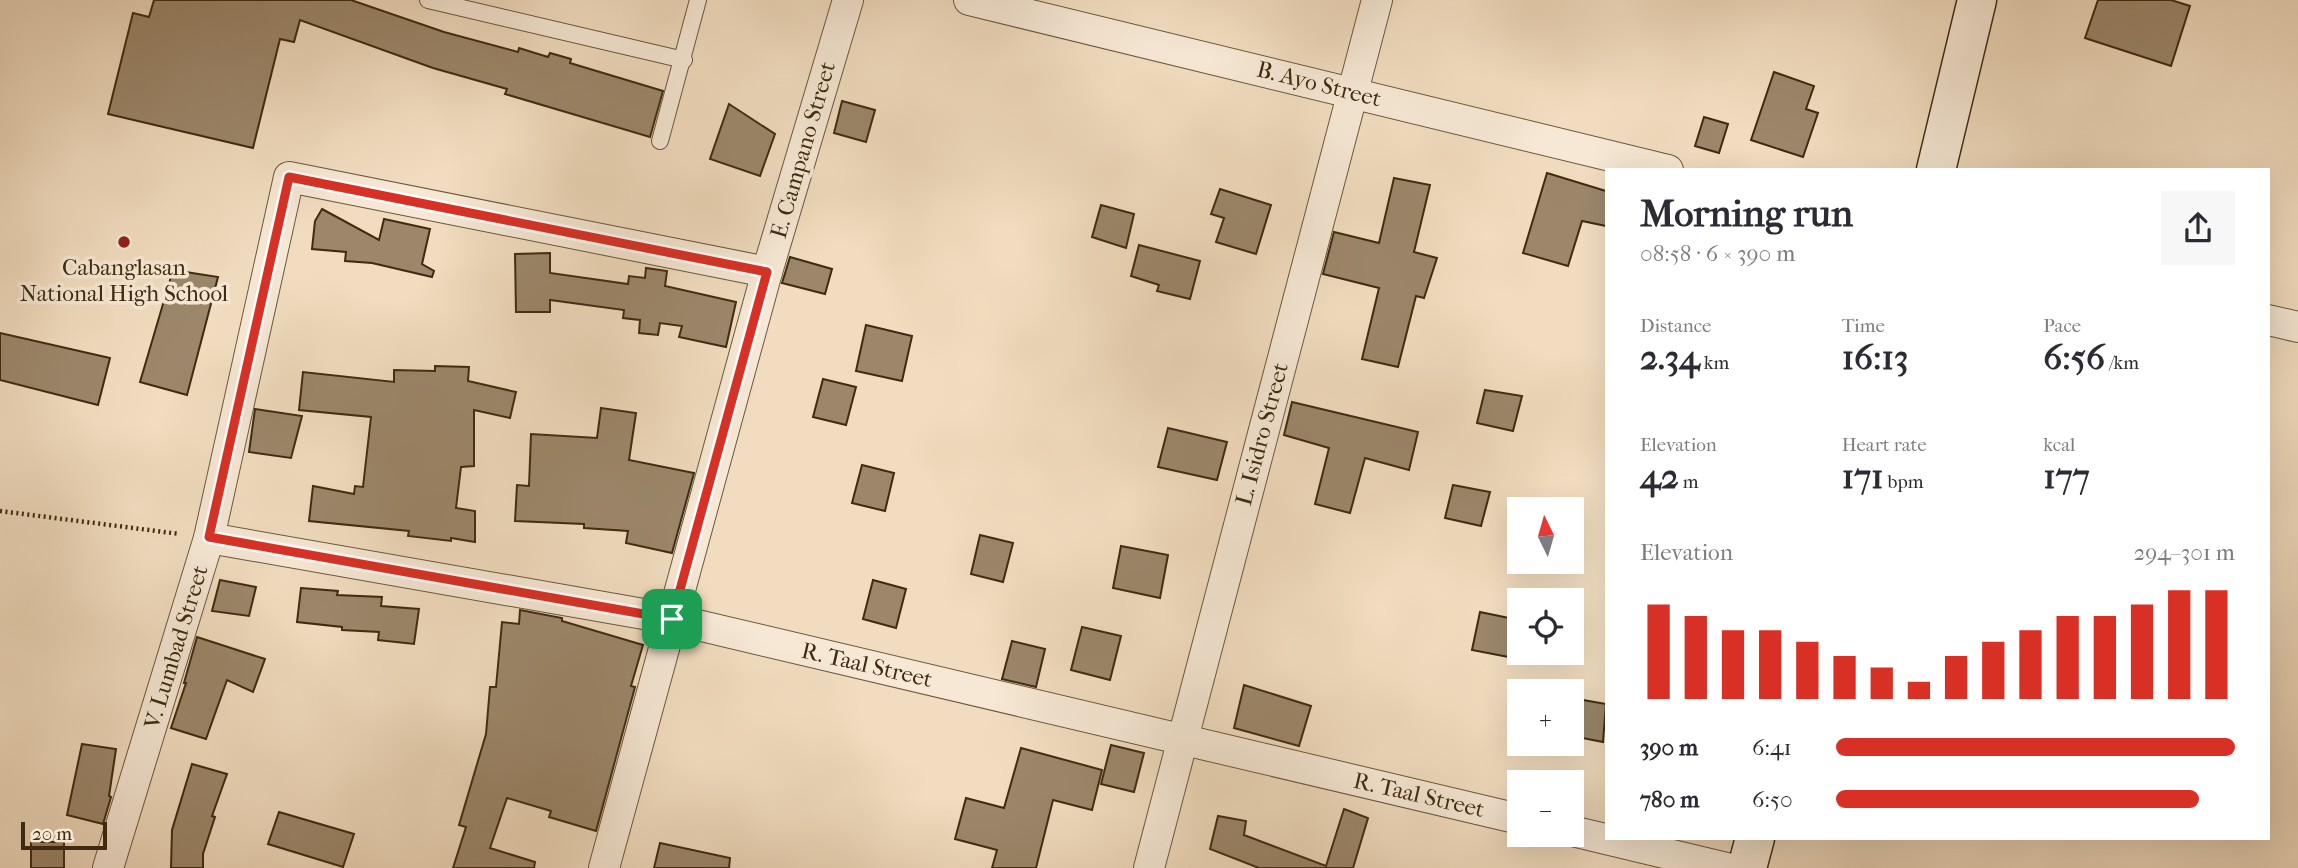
<!DOCTYPE html>
<html lang="en">
<head>
<meta charset="utf-8">
<style>
  :root { --surface:#fff; --page:#f7f7f7; --text:#2b2b33; --muted:#7c7c81; --accent:#d93025 }
  body { margin:0; font-family:"IM FELL French Canon",serif; background:var(--page); color:var(--text); height:100vh; display:flex; flex-direction:column; font-size:26px; white-space:nowrap }
  * { box-sizing:border-box; margin:0 }
  p { font-size:23px; color:var(--muted) }
  .icon { flex:none; width:38px; height:38px; fill:none; stroke:currentColor; stroke-width:2; stroke-linecap:round; stroke-linejoin:round }
  .map { position:relative; flex:1; overflow:hidden }
  .panel { position:absolute; left:1605px; top:168px; width:665px; height:672px; display:flex; flex-direction:column; background:var(--surface); border-radius:0px; box-shadow:0 7px 28px #0002 }
  .panel>* { flex:none }
  .needle { width:46px; rotate:355deg }
  .tools { position:absolute; left:1507px; top:497px; display:grid; gap:14px }
  .tools a { display:grid; place-items:center; width:77px; height:77px; border-radius:0px; background:var(--surface); box-shadow:0 7px 28px #0002; font-size:35px }
  .scale { position:absolute; left:21px; bottom:18px; width:86px; box-sizing:border-box; padding-left:7px; border:4px solid #3f2b11; border-top:0; font-size:19px; line-height:24px; white-space:nowrap; color:#3f2b11; -webkit-text-stroke:5px #f6e8d5; paint-order:stroke }
  .pin { position:absolute; display:grid; place-items:center; width:60px; height:60px; color:#fff; margin:-30px; border-radius:14px; box-shadow:0 4px 10px #0006 }
  .round { display:grid; place-items:center; flex:none; width:74px; height:74px; border-radius:0px; background:var(--page) }
  .overview { display:flex; align-items:center; justify-content:space-between; height:119px; padding:0 35px }
  h1 { font-size:38px; font-weight:800; line-height:52px }
  .stats { display:grid; grid-template-columns:repeat(3,1fr); gap:10px; height:119px; padding:7px 35px }
  .stats div { display:grid; align-content:center }
  .stats b { font-size:35px; font-weight:800 }
  .stats small { font-size:19px; font-weight:400 }
  .stats p { font-size:19px }
  .chart { height:196px; padding:14px 35px }
  .chart p { display:flex; justify-content:space-between }
  .chart svg { width:100%; height:126px; margin-top:7px; stroke:var(--accent); stroke-width:6 }
  ul { padding:0 35px; list-style:none; font-size:23px }
  li { display:grid; grid-template-columns:112px 84px 1fr; align-items:center; height:52px }
  li i { height:18px; border-radius:9px; background:var(--accent) }
  .map>svg:first-child { display:block }
</style>
</head>
<body>
<div class="map">
<svg width="2298" height="868" viewBox="0 0 2298 868">
  <rect width="100%" height="100%" fill="#f1dcbf"/>
  <filter id="stains"><feTurbulence type="fractalNoise" baseFrequency=".00286" numOctaves="4"/><feColorMatrix values="0 0 0 0 .2 0 0 0 0 .09 0 0 0 0 .02 0 0 0 .5 -.17"/></filter>
  <radialGradient id="worn" r=".72"><stop offset=".6" stop-color="#630" stop-opacity="0"/><stop offset="1" stop-color="#630" stop-opacity=".3"/></radialGradient>
  <g fill="#9c876b" stroke="#3f2b11" stroke-width="2">
    <polygon points="154,0 351,0 444,32 518,52 519,48 548,57 550,53 571,59 570,63 663,91 650,137 505,94 507,89 433,68 300,20 294,42 280,39 253,148 108,114 133,13 149,17"/>
    <polygon points="2098,0 2171,0 2190,6 2171,66 2085,38"/>
    <polygon points="1774,72 1814,86 1806,109 1818,113 1803,157 1751,140"/>
    <polygon points="842,101 875,110 866,142 834,133"/>
    <polygon points="729,104 775,134 760,176 710,159"/>
    <polygon points="1704,117 1728,124 1719,153 1695,146"/>
    <polygon points="1547,173 1606,191 1606,226 1582,221 1568,266 1523,253"/>
    <polygon points="1394,178 1430,185 1414,252 1437,258 1424,298 1416,296 1398,367 1362,359 1379,288 1323,274 1334,232 1379,243"/>
    <polygon points="1220,189 1271,205 1256,254 1216,242 1224,218 1211,214"/>
    <polygon points="1101,205 1134,214 1126,248 1092,237"/>
    <polygon points="322,209 379,240 384,219 430,229 422,264 434,271 432,277 372,263 345,261 346,252 312,249 315,221"/>
    <polygon points="1139,245 1200,261 1190,299 1157,291 1159,285 1131,276"/>
    <polygon points="550,253 550,273 628,284 629,276 645,278 646,268 667,271 665,286 736,302 726,347 679,337 682,326 660,323 658,335 639,333 640,320 623,318 624,310 550,300 550,312 516,312 515,254"/>
    <polygon points="790,257 832,269 825,294 782,283"/>
    <polygon points="173,270 218,277 187,395 140,382"/>
    <polygon points="866,325 912,336 902,381 856,371"/>
    <polygon points="0,333 110,358 98,405 0,380"/>
    <polygon points="435,366 469,367 468,381 516,392 510,418 474,410 474,466 461,467 456,508 475,511 475,542 451,538 451,541 408,536 409,531 309,521 313,486 354,494 355,486 363,487 371,417 299,410 303,372 394,382 394,370 435,371"/>
    <polygon points="823,379 856,387 846,425 813,417"/>
    <polygon points="1485,390 1522,396 1513,431 1477,423"/>
    <polygon points="1292,402 1418,432 1409,470 1365,458 1350,513 1315,504 1329,448 1284,435"/>
    <polygon points="601,408 636,413 629,460 694,473 672,553 626,543 628,531 584,528 584,524 515,521 517,485 529,486 531,434 597,438"/>
    <polygon points="255,409 302,416 291,458 249,452"/>
    <polygon points="1168,428 1227,442 1217,480 1158,467"/>
    <polygon points="862,465 894,473 885,511 852,503"/>
    <polygon points="1453,485 1490,492 1481,526 1445,518"/>
    <polygon points="980,535 1013,543 1003,582 971,574"/>
    <polygon points="1121,546 1168,555 1160,598 1113,588"/>
    <polygon points="220,580 256,587 249,616 212,611"/>
    <polygon points="873,580 906,589 896,628 863,619"/>
    <polygon points="301,588 338,591 337,595 382,597 381,606 419,609 414,644 378,640 379,632 342,630 342,627 297,622"/>
    <polygon points="520,610 562,618 562,621 643,645 631,686 635,687 596,831 549,817 551,811 507,798 490,848 535,862 534,868 453,868 466,827 459,825 486,734 490,687 496,687 502,622 519,624"/>
    <polygon points="1480,612 1519,620 1519,659 1472,650"/>
    <polygon points="1082,627 1121,636 1110,680 1071,670"/>
    <polygon points="197,637 265,659 253,692 227,680 206,739 171,728 186,683 184,683"/>
    <polygon points="1012,641 1045,649 1036,687 1002,679"/>
    <polygon points="1244,685 1311,706 1299,746 1234,728"/>
    <polygon points="1572,698 1606,704 1603,742 1572,736"/>
    <polygon points="82,744 116,749 109,796 111,797 103,824 67,815"/>
    <polygon points="1111,745 1144,753 1134,792 1101,784"/>
    <polygon points="1021,748 1102,770 1092,810 1053,800 1036,868 992,868 997,850 955,839 966,798 1004,808"/>
    <polygon points="192,764 227,774 212,816 215,817 203,854 203,868 171,868 172,830"/>
    <polygon points="1344,809 1368,818 1353,868 1259,868 1210,849 1218,816 1246,821 1244,835 1326,866"/>
    <polygon points="279,812 354,834 343,867 268,844"/>
    <rect x="31" y="842" width="33" height="26"/>
    <polygon points="660,843 730,858 729,868 654,868"/>
  </g>
  <g fill="none" stroke-linecap="round" stroke-linejoin="round">
    <g stroke="#6c573c" stroke-width="18">
      <g id="lane">
        <polyline points="428,0 684,60"/>
        <polyline points="660,141 698,0"/>
      </g>
    </g>
    <g stroke="#6c573c" stroke-width="32">
      <g id="street">
        <polyline points="969,0 1668,170"/>
        <polyline points="2268,320 2298,327"/>
        <polyline points="209,538 672,619 1519,819"/>
        <polyline points="1572,831 1727,868"/>
        <polyline points="108,868 209,538 289,177 767,272"/>
        <polyline points="604,868 767,272 848,0"/>
        <polyline points="1149,868 1377,0"/>
      </g>
    </g>
    <g stroke="#3f2b11" stroke-width="41">
      <g id="secondary">
        <polyline points="1936,170 1977,0"/>
        <polyline points="1747,868 1755,838"/>
      </g>
    </g>
    <polyline stroke="#3f2b11" stroke-width="4.5" stroke-dasharray="2 3.5" stroke-linecap="butt" points="0,511 180,534"/>
    <use href="#lane" stroke="#f6e8d5" stroke-width="16"/>
    <use href="#street" stroke="#f6e8d5" stroke-width="30"/>
    <use href="#secondary" stroke="#f6e8d5" stroke-width="38"/>
  </g>
  <g fill="none" stroke-linecap="round" stroke-linejoin="round">
    <g stroke="#fff" stroke-width="14">
      <polygon id="route" points="289,177 767,272 672,619 209,537"/>
    </g>
    <use href="#route" stroke="#d93025" stroke-width="9"/>
  </g>
  <circle fill="#8f2418" stroke="#f6e8d5" stroke-width="2.5" cx="124" cy="242" r="7"/>
  <g text-anchor="middle" dominant-baseline="central" stroke-width="7" stroke-linejoin="round" paint-order="stroke">
    <g font-size="23" fill="#3f2b11" stroke="#f6e8d5">
      <text transform="translate(1319 84) rotate(14)">B. Ayo Street</text>
      <text transform="translate(803 150) rotate(-74)">E. Campano Street</text>
      <text transform="translate(1262 434) rotate(-75)">L. Isidro Street</text>
      <text transform="translate(176 647) rotate(-73)">V. Lumbad Street</text>
      <text transform="translate(867 665) rotate(13)">R. Taal Street</text>
      <text transform="translate(1419 795) rotate(13)">R. Taal Street</text>
    </g>
    <g font-size="23" fill="#3f2b11" stroke="#f6e8d5">
      <text x="124" y="267">Cabanglasan<tspan x="124" dy="26">National High School</tspan></text>
    </g>
  </g>
  <rect width="100%" height="100%" filter="url(#stains)"/>
  <rect width="100%" height="100%" fill="url(#worn)"/>
</svg>
<div class="tools">
<a><svg class="needle" viewBox="-14 -14 28 28"><path d="M0-13l5 13h-10z" fill="#e53935"/><path d="M0 13l5-13h-10z" fill="#7c7c81"/></svg></a>
<a><svg class="icon" aria-label="locate" viewBox="0 0 24 24"><circle cx="12" cy="12" r="6"/><path d="M12 2v4M12 18v4M2 12h4M18 12h4"/></svg></a>
<a>+</a>
<a>−</a>
</div>
<div class="scale">20 m</div>
<div class="pin" style="left:672px;top:619px;background:#1e9e55"><svg class="icon" aria-label="arrive" viewBox="0 0 24 24"><path d="M6 21V4h12l-3 4 3 4H6"/></svg></div>
<section class="panel">
<div class="overview"><div><h1>Morning run</h1><p>08:58 · 6 × 390 m</p></div><a class="round"><svg class="icon" aria-label="share" viewBox="0 0 24 24"><path d="M12 15V3M7 8l5-5 5 5M5 13v7h14v-7"/></svg></a></div>
<div class="stats">
<div><p>Distance</p><b>2.34<small> km</small></b></div>
<div><p>Time</p><b>16:13</b></div>
<div><p>Pace</p><b>6:56<small> /km</small></b></div>
</div>
<div class="stats">
<div><p>Elevation</p><b>42<small> m</small></b></div>
<div><p>Heart rate</p><b>171<small> bpm</small></b></div>
<div><p>kcal</p><b>177</b></div>
</div>
<div class="chart"><p><span>Elevation</span>294–301 m</p>
<svg viewBox="0 0 160 44" preserveAspectRatio="none"><path d="M5 44V11M15 44V15M25 44V20M35 44V20M45 44V24M55 44V29M65 44V33M75 44V38M85 44V29M95 44V24M105 44V20M115 44V15M125 44V15M135 44V11M145 44V6M155 44V6"/></svg>
</div>
<ul>
<li><b>390 m</b>6:41<i style="width:100%"></i></li>
<li><b>780 m</b>6:50<i style="width:91%"></i></li>
</ul>
</section>
</div>
</body>
</html>
